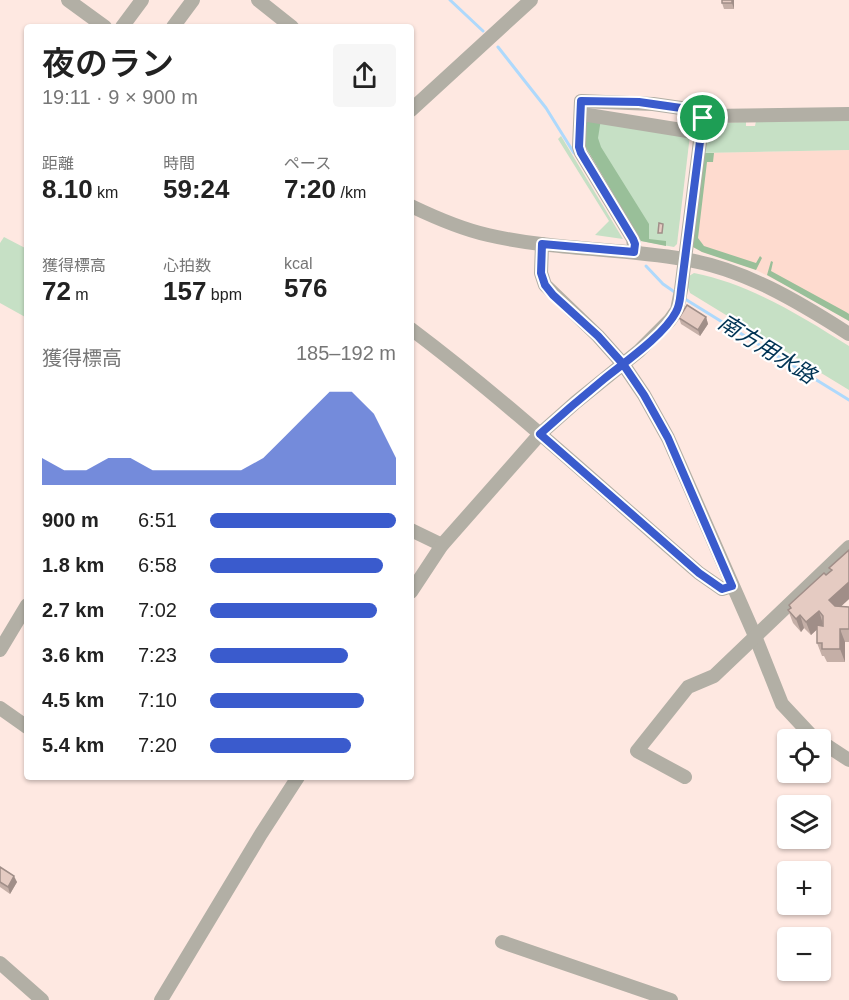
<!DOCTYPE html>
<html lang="ja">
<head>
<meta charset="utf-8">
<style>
  :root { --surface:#fff; --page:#f6f6f6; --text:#222; --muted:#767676; --accent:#3a5bcd }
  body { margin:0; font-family:Arial,"Noto Sans JP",sans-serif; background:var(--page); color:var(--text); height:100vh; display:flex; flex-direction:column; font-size:22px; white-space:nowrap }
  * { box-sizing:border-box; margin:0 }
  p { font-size:20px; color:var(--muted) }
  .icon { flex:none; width:33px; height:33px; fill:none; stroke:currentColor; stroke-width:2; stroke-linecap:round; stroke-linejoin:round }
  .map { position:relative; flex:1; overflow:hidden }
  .drawer { position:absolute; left:24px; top:24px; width:390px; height:756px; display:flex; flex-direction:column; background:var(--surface); border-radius:6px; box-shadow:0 2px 4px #0004 }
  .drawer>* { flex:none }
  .controls { position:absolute; left:777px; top:729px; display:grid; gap:12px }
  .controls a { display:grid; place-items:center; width:54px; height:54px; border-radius:6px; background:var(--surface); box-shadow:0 2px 4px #0004; font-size:30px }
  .pin { position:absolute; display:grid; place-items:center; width:51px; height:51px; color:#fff; margin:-26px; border:3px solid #fff; border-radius:50%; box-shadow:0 2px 6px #0007 }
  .round { display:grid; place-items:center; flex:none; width:63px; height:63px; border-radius:6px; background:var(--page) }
  .summary { display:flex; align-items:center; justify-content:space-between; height:102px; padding:0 18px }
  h1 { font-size:33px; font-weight:600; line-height:45px }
  .stats { display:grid; grid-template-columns:repeat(3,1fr); gap:9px; height:102px; padding:6px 18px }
  .stats div { display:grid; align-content:center }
  .stats b { font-size:26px; font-weight:600 }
  .stats small { font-size:16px; font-weight:400 }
  .stats p { font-size:16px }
  .chart { height:168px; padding:12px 18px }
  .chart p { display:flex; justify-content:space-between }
  .chart svg { width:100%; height:108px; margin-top:6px; fill:var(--accent); opacity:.7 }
  ul { padding:0 18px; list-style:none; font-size:20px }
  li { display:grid; grid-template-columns:96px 72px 1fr; align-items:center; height:45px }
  li i { height:15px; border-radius:8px; background:var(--accent) }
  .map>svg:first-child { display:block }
</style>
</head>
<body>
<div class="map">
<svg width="849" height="1000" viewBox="0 0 849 1000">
  <rect width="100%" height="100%" fill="#fee8e1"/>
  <polygon fill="#fedbcf" points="849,150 849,321 805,295 756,270 702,252 693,247 702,153"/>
  <g fill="#c6e0c5">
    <polygon points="585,119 690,135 677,244 674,247 641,241"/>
    <polygon points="849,119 849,150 702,153 707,126 713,123 746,122 746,126 755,126 756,121"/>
    <polygon points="561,136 623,239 595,235 609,221 558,139"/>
    <polygon points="4,237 27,249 27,318 0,303 0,243"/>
    <path d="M694,273c56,11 107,43 155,73v44l-159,-97 -3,-9 2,-8z"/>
  </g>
  <g fill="#99bf99">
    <polygon points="585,119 601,119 598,138 601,147 649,224 649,239 666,241 666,246 641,241 585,146"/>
    <polygon points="702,153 714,153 713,162 707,162 698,238 704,246 756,263 760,256 762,258 756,270 702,252 693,247"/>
    <polygon points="771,261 773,262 771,271 846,312 849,314 849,321 767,275"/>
  </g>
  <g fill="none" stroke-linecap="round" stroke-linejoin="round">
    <g stroke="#aed9fc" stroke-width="3">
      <polyline points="450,0 483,31"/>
      <polyline points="498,47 546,108 574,153"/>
      <polyline points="646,266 663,284 676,293"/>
      <polyline points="685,299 849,400"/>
    </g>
    <g stroke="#b2afa5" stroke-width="14">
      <polyline points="68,0 105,27"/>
      <polyline points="258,0 292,27"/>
      <polyline points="122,27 142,0"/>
      <polyline points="173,27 193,0"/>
      <polyline points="411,110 531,0"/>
      <polyline points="582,114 700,133"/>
      <path d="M411,206c25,12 50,23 77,29 64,15 131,13 195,24 60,9 116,43 166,75"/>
      <polyline points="542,244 541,273 545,285 598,336 623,364 644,395 668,438 694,497 755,636 782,704 811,735 818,740"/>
      <polyline points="635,252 633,239 581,153 579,147 581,101 653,104 695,110 703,118"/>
      <path d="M411,329c101,76 193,162 288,244l23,16 10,-3"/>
      <polyline points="411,530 442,545"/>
      <polyline points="411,592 442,545 540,434 576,402 639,351 670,320 677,310 681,290 703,118 711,116 849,114"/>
      <polyline points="0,650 27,605"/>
      <polyline points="0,708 27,727"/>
      <polyline points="820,741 849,760"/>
      <polyline points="685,777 637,751 688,687 714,676 849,547"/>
      <polyline points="502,942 671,1000"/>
      <polyline points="0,963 42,1000"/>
      <polyline points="161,1000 261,834 298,777"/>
    </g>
  </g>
  <g fill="#c5afa7">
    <polygon points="722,0 734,0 734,9 724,9 722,3"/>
    <polygon points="706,317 708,324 700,336 681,324 679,318"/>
    <polygon points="849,550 849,599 841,606 849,607 849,642 845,642 845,662 827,662 824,656 822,656 817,643 817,629 811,635 804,628 801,632 793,623 788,610 790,609 789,605 831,571 829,568"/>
    <polygon points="0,867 17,882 10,894 0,887"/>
  </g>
  <g fill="#a08e88">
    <polygon points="732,0 734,0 734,9 732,3"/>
    <polygon points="706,317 708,324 700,336 698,330"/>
    <polygon points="849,582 849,599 834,613 829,600"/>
    <polygon points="819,611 823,624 811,635 806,622"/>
    <polygon points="800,615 804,628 801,632 796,619"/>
    <polygon points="840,629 845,642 845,662 840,649"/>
    <polygon points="14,876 17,882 10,894 8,887"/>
  </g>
  <g fill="#e5cbc2" stroke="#a08e88" stroke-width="1.5">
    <rect x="722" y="0" width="10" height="3"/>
    <polygon points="659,223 663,224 662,233 658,233"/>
    <polygon points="687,305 706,317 698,330 679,318"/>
    <polygon points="849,550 849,582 829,600 835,606 849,607 849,629 840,629 840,649 822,649 822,643 817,643 817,625 823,626 823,616 819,611 806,622 800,615 796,619 788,610 791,608 789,605 824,573 826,575 832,570 829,568"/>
    <polygon points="0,867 14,876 8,887 0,882"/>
  </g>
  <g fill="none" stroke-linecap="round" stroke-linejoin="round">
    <g stroke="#fff" stroke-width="12">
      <path id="route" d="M703,118l-22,172c-1,8 -1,15 -5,22 -12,23 -51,50 -72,67 -22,18 -43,36 -64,55l159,139 23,16 10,-3 -64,-148 -24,-43 -21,-31 -25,-28 -45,-41 -8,-10 -4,-12 1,-29 92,8 1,-8 -2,-5 -52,-86 -2,-6 2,-46 58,1 56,8 8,8"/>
    </g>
    <use href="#route" stroke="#3a5bcd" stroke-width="8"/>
  </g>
  <g text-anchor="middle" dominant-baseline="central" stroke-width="4.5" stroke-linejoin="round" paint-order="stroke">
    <g font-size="22" font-style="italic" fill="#003354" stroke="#fff">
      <text transform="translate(767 349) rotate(32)">南方用水路</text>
    </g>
  </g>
</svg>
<div class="controls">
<a><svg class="icon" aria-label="locate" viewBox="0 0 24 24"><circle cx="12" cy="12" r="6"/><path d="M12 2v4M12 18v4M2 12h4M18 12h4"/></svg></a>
<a><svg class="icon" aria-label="layers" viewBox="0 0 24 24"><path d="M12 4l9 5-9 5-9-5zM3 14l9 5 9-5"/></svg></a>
<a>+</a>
<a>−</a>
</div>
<div class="pin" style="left:703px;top:118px;background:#1e9e55"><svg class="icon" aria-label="arrive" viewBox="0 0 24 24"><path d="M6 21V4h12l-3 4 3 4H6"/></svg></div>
<section class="drawer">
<div class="summary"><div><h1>夜のラン</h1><p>19:11 · 9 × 900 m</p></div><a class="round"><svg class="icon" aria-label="share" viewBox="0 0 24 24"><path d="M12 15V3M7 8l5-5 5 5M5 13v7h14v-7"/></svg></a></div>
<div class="stats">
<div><p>距離</p><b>8.10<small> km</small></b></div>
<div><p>時間</p><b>59:24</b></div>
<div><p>ペース</p><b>7:20<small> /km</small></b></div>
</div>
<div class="stats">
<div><p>獲得標高</p><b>72<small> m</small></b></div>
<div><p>心拍数</p><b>157<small> bpm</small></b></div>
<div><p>kcal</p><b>576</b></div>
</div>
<div class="chart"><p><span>獲得標高</span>185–192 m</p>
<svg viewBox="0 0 160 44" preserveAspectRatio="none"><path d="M0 44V33L10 38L20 38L30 33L40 33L50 38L60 38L70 38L80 38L90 38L100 33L110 24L120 15L130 6L140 6L150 15L160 33V44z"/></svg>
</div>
<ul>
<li><b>900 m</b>6:51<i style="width:100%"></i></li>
<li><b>1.8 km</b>6:58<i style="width:93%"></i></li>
<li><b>2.7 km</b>7:02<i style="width:90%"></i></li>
<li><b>3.6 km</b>7:23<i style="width:74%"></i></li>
<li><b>4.5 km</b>7:10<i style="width:83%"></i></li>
<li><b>5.4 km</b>7:20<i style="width:76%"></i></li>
</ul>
</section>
</div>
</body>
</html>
